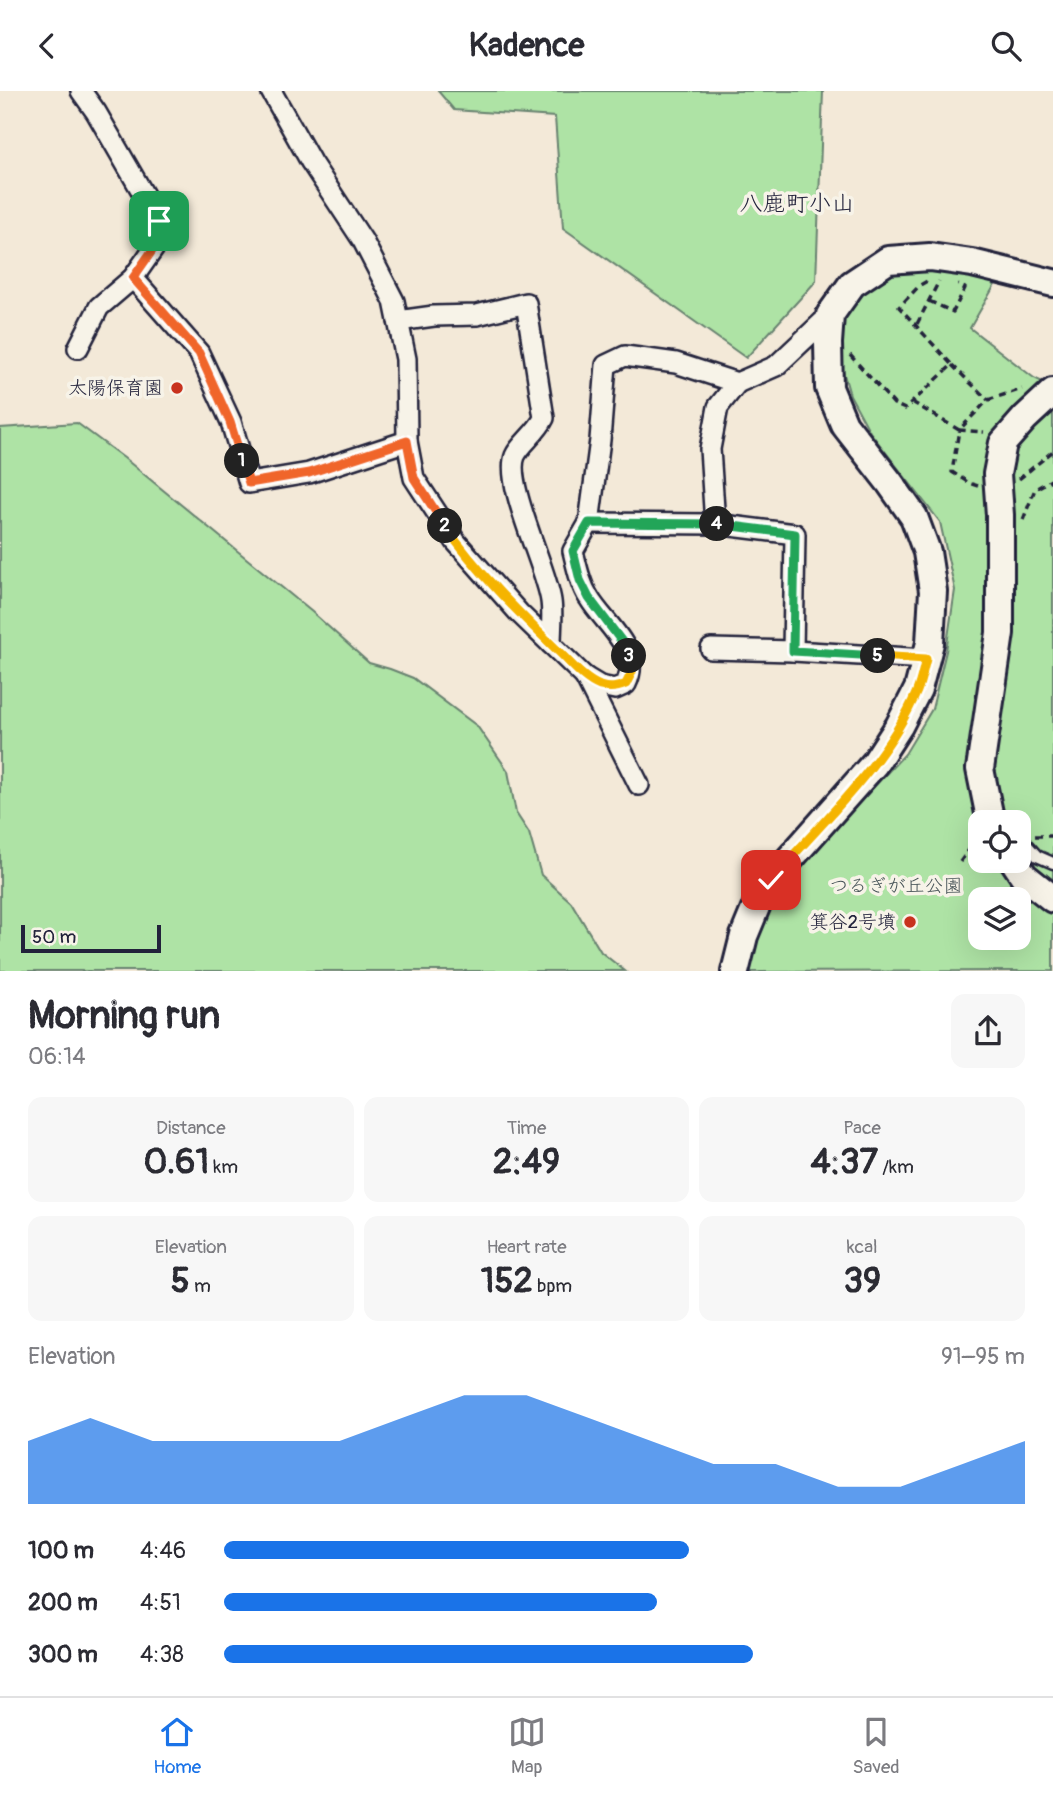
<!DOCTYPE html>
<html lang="en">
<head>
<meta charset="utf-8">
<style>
  :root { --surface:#fff; --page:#f7f7f7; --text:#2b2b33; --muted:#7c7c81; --line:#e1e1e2; --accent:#1a73e8 }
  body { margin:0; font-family:Pangolin,"Klee One",sans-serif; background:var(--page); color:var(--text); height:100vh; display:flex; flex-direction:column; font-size:26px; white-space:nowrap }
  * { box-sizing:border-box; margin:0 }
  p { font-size:23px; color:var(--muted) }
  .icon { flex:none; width:38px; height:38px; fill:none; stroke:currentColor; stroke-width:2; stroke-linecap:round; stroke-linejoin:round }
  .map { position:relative; height:880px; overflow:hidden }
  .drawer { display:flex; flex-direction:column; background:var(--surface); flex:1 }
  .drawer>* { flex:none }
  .controls { position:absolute; left:968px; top:719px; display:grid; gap:14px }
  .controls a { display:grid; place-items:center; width:63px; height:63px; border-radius:14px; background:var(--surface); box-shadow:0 7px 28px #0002; font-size:35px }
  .scale { position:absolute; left:21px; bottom:18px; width:140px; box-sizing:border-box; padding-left:7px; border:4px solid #22223b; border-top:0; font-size:19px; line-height:24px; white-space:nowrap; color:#22223b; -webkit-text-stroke:5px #f7f3e8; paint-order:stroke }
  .pin { position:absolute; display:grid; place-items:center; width:60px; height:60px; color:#fff; margin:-30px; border-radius:14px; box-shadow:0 4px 10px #0006 }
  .km { position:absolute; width:35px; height:35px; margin:-18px; border-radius:50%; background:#222; color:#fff; font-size:19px; line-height:35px; text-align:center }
  .round { display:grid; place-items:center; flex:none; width:74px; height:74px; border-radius:14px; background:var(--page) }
  .summary { display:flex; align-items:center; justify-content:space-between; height:119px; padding:0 28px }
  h1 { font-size:38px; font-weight:700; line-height:52px }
  .metrics { display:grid; grid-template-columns:repeat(3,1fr); gap:10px; height:119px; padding:7px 28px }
  .metrics div { display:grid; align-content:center; border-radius:14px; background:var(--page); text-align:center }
  .metrics b { font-size:35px; font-weight:700 }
  .metrics small { font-size:19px; font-weight:400 }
  .metrics p { font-size:19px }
  .chart { height:196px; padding:14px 28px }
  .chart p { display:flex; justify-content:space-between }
  .chart svg { width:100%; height:126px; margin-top:7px; fill:var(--accent); opacity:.7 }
  ul { padding:0 28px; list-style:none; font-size:23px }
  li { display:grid; grid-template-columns:112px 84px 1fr; align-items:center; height:52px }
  li i { height:18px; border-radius:9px; background:var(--accent) }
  header { display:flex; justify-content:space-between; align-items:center; height:91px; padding:0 28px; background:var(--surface); font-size:32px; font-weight:700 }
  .menu { display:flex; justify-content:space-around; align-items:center; height:98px; border-top:2px solid var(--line); background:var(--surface); font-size:19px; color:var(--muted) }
  .menu a { display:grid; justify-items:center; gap:4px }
  .menu .on { color:var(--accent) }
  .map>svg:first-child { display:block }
</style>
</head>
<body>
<header><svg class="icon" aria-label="back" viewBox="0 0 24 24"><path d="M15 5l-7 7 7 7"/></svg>Kadence<svg class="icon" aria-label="search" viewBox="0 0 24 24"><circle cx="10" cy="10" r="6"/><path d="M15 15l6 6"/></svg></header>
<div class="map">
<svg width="1053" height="881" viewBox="0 0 1053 881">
  <rect width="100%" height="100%" fill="#f3e9d8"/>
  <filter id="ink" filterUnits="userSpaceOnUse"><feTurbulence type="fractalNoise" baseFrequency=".0143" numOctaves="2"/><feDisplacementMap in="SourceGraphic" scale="14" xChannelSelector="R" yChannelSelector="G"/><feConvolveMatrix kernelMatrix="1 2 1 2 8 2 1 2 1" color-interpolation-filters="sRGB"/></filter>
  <g filter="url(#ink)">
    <g fill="#aee3a5" stroke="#688270" stroke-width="2" fill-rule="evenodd">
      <polygon points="438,0 823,0 816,190 746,267 563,137 555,26 454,19"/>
      <path d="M931,173l69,12 -30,52 64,50 19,9v584l-304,1 3,-23 14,-37 32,-44 107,-114 27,-45 14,-58 9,-61 -15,-68 -70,-90 -20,-37 -12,-41 6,-36 18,-25 29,-22zM980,732h38v38h-38zM980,808h38v39h-38z"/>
      <polygon points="77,332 124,367 312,521 369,572 390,578 413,587 477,635 508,680 516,722 529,742 541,784 571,811 601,861 625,880 0,880 0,337"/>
    </g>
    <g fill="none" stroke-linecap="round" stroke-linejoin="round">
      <g stroke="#22223b" stroke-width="15">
        <polyline id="lane" points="1018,744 1037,765 1053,772"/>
      </g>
      <g stroke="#22223b" stroke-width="24">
        <g id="street">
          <path d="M271,0l40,71 52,79 31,60 12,58 1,82 7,37 42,64 63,71 66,64 15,9 15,3 11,-5c17,-34 -21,-59 -37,-86 -9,-14 -12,-31 -16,-47l16,-28 11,-83 6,-75 19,-9 51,7 61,20 39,-17 54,-51"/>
          <polyline points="133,187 199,262 231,331 249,392 309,382 407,350"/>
          <path d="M398,230l36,-5 43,-1 49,-12 18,115c-7,15 -24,26 -29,38 -11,28 32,113 36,145 2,14 0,29 0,43"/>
          <polyline points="78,257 99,216 133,187 154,157 159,130 96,21 81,0"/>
          <polyline points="589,432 715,433 710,358 718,316 737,292"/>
          <polyline points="715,433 795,443 793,560"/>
          <polyline points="711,558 793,560 926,568"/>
          <polyline points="585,586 639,694"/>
        </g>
      </g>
      <g stroke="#22223b" stroke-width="32">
        <g id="secondary">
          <polyline points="991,732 980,678 1000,542 1000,424 997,383 1003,352 1025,327 1053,301"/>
          <polyline points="1014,770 1024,785 1053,808"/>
          <polyline points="735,881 744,845 758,811 771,789 875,672 899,635 918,598 930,552 933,500 927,461 914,426 890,392 844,333 829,297 828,252 830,224 852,193 888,169 930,166 972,172 1053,192"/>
        </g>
      </g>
      <g stroke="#22223b" stroke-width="3.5" stroke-dasharray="7 5" stroke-linecap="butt">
        <polyline points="929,210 953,221 965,197 958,194"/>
        <polyline points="917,233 939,190"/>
        <polyline points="850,264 894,313 905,318 952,274 899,216 920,194 929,189"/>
        <polyline points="952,274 988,309"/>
        <polyline points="912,311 959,339 988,309 1022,298"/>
        <polyline points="1019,388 1053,360"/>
        <polyline points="978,395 969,392 952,381 959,339 984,341"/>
        <polyline points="1023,429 1035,398 1053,388"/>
        <polyline points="1035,745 1053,745"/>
        <polyline points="960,771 977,748"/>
      </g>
      <use href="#lane" stroke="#f7f3e8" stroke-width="10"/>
      <use href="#street" stroke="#f7f3e8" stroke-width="19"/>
      <use href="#secondary" stroke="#f7f3e8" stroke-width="26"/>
    </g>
  </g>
  <g fill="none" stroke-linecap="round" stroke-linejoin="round" filter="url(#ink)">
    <g stroke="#fff" stroke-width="14">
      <polyline id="split-1" points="159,130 154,157 133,187 199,262 230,331 242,370"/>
    </g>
    <g stroke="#fff" stroke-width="14">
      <polyline id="split-2" points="242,370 249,392 309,382 407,350 414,387 445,435"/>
    </g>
    <g stroke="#fff" stroke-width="14">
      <path id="split-3" d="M445,435c32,46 73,86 113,125 13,12 25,28 42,35 10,3 17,2 26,-2l6,-12 -3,-16"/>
    </g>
    <g stroke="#fff" stroke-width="14">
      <polyline id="split-4" points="629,565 629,560 589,507 580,489 573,460 589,432 717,433"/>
    </g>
    <g stroke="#fff" stroke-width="14">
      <polyline id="split-5" points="717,433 795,443 793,560 878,565"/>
    </g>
    <g stroke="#fff" stroke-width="14">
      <path id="split-6" d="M771,789c51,-58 116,-117 146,-189 4,-10 6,-21 9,-32l-48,-3"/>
    </g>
    <use href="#split-1" stroke="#f0652b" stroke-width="9"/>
    <use href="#split-2" stroke="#f0652b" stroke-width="9"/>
    <use href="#split-3" stroke="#f5b400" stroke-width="9"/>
    <use href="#split-4" stroke="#22a559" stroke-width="9"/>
    <use href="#split-5" stroke="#22a559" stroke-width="9"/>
    <use href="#split-6" stroke="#f5b400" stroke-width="9"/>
  </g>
  <g fill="#c8321e" stroke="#f7f3e8" stroke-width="2.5">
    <circle cx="177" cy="297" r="7"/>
    <circle cx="910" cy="831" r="7"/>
  </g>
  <g text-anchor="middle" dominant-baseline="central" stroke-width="7" stroke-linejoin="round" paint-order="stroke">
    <g font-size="19" fill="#22223b" stroke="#f7f3e8" text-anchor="end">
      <text x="163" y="297">太陽保育園</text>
      <text x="896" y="831">箕谷2号墳</text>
    </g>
    <g font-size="19" fill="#455256" stroke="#f7f3e8">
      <text x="896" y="795">つるぎが丘公園</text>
    </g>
    <g font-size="23" fill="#22223b" stroke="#f7f3e8">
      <text x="797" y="112">八鹿町小山</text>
    </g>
  </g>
</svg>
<div class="controls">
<a><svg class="icon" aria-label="locate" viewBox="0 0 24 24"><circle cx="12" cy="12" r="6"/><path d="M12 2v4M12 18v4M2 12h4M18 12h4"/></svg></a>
<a><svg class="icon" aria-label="layers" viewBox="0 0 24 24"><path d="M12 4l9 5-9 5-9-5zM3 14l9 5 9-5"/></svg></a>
</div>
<div class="scale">50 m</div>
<div class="pin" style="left:159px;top:130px;background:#1e9e55"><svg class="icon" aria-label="arrive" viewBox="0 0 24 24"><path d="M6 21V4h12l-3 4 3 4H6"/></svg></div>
<div class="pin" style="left:771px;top:789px;background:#d93025"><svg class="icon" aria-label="check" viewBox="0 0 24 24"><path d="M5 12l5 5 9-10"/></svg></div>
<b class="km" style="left:242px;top:370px">1</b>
<b class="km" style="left:445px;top:435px">2</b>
<b class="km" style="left:629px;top:565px">3</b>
<b class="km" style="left:717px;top:433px">4</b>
<b class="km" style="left:878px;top:565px">5</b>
</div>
<section class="drawer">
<div class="summary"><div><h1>Morning run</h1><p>06:14</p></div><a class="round"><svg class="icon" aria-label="share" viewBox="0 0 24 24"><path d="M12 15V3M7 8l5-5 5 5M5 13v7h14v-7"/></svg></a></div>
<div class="metrics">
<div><p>Distance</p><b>0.61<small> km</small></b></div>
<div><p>Time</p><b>2:49</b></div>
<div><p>Pace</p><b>4:37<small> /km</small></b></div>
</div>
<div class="metrics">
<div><p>Elevation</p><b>5<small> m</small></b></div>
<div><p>Heart rate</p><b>152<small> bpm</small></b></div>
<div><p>kcal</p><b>39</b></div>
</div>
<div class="chart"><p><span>Elevation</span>91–95 m</p>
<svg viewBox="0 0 160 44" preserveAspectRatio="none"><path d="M0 44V22L10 14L20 22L30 22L40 22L50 22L60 14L70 6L80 6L90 14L100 22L110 30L120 30L130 38L140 38L150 30L160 22V44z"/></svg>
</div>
<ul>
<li><b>100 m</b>4:46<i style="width:58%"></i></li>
<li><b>200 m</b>4:51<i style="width:54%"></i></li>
<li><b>300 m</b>4:38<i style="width:66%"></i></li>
</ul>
</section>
<nav class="menu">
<a class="on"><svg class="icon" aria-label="home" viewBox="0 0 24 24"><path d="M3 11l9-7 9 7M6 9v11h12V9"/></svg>Home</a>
<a><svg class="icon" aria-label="map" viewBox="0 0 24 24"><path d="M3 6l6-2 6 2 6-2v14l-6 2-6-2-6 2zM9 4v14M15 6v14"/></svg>Map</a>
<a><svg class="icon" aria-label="saved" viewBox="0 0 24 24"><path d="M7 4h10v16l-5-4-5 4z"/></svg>Saved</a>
</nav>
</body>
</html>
